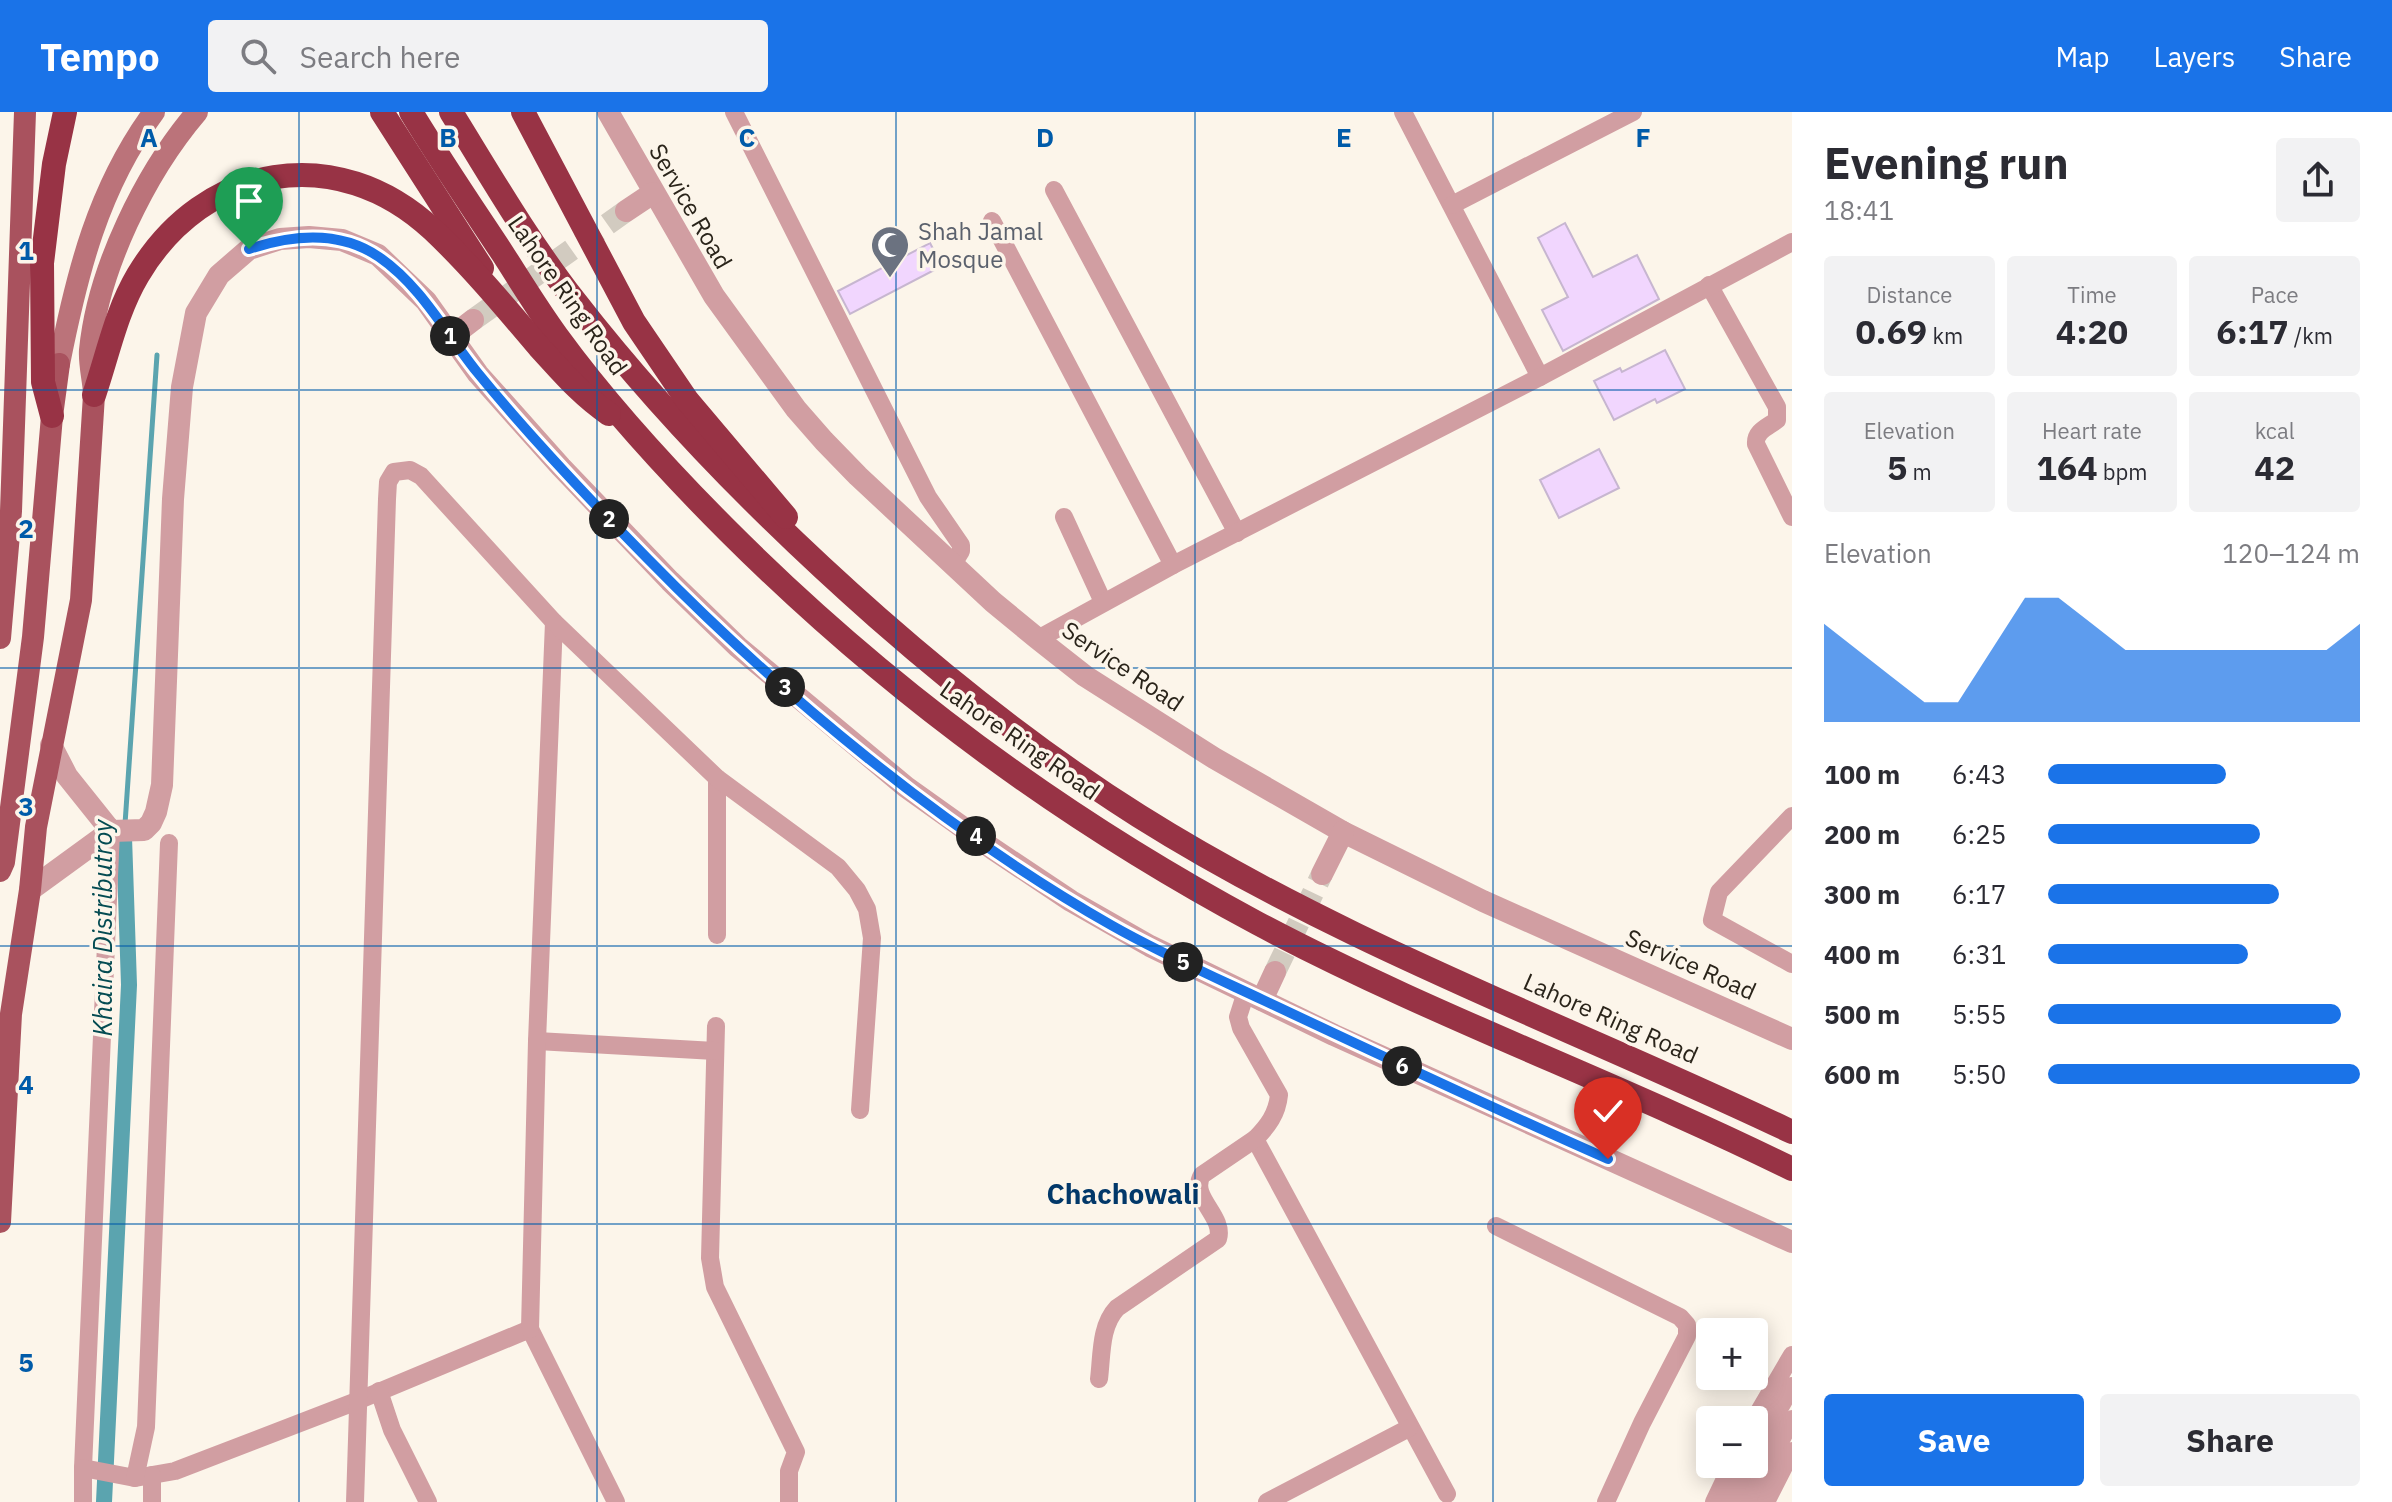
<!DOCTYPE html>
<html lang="en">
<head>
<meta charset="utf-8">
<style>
  :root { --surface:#fff; --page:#f2f2f3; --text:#2b2b33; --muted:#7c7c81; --accent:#1a73e8 }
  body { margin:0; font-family:"IBM Plex Sans",sans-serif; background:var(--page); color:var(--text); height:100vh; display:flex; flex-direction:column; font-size:30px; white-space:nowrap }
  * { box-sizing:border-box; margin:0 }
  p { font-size:26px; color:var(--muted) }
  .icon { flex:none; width:44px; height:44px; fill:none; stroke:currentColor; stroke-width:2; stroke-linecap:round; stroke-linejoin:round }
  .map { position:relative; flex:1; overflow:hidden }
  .details { display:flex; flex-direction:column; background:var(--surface); width:600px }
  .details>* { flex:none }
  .tools { position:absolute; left:1696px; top:1206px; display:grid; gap:16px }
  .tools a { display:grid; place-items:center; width:72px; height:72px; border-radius:8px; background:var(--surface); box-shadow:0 4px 20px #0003; font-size:40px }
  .pin { position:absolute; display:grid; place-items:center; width:68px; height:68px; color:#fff; margin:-82px -34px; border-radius:50% 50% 50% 0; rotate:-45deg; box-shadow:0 0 8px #0007 }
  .pin .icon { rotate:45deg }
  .km { position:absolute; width:40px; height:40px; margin:-20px; border-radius:50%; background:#222; color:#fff; font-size:22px; line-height:40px; text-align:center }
  .round { display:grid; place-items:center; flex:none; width:84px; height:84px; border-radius:8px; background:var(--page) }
  .headline { display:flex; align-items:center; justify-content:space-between; height:136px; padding:0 32px }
  h1 { font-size:44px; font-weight:800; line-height:60px }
  .metrics { display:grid; grid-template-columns:repeat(3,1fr); gap:12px; height:136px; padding:8px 32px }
  .metrics div { display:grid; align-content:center; border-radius:8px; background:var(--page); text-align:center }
  .metrics b { font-size:34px; font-weight:800 }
  .metrics small { font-size:22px; font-weight:400 }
  .metrics p { font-size:22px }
  .chart { height:224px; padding:16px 32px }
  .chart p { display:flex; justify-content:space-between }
  .chart svg { width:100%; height:144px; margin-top:8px; fill:var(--accent); opacity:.7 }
  .button { display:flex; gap:16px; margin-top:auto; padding:16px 32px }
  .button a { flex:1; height:92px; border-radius:8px; background:var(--accent); color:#fff; font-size:32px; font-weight:800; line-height:92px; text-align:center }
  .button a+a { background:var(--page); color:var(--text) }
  ul { padding:0 32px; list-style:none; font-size:26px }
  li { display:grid; grid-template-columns:128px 96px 1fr; align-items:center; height:60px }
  li i { height:20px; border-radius:10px; background:var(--accent) }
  header { display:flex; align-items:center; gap:48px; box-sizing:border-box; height:112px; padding:0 40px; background:var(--accent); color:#fff }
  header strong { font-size:38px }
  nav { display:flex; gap:44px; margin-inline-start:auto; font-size:28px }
  .search { width:560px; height:72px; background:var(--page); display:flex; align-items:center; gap:20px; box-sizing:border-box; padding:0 28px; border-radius:8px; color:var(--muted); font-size:30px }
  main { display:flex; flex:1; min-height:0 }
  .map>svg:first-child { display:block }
</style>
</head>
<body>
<header>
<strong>Tempo</strong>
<div class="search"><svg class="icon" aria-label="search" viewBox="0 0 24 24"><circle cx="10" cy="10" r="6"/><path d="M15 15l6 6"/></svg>Search here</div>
<nav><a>Map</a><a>Layers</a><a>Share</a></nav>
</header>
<main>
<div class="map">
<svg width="1792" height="1390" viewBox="0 0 1792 1390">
  <rect width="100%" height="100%" fill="#fcf5ea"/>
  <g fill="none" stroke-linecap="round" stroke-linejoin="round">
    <polyline stroke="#5ba4af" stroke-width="5" points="125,712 157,243"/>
    <polyline stroke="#5ba4af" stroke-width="16" points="104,1390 129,873 124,725"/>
  </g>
  <g fill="#f1d6fe" stroke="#c7b6d0" stroke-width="2">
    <polygon points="1565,111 1593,165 1637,143 1659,187 1563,239 1542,198 1568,185 1538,126"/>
    <polygon points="930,131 942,154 850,202 838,179"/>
    <polygon points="1665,238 1685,277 1657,291 1655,287 1614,308 1594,269 1620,256 1622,260"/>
    <polygon points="1599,337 1619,376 1559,406 1540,368"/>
  </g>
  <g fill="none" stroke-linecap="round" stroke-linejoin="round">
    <g stroke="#d2cbc0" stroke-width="22" stroke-dasharray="22 11" stroke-linecap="butt">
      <polyline points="473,208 626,99"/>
      <polyline points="1275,860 1322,762"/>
    </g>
    <g stroke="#d19ea2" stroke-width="18">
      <polyline points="734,0 928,385 961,433 961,439 953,452"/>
      <polyline points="1403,0 1540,265"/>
      <polyline points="1054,78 1237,421"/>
      <polyline points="1452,93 1633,0"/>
      <polyline points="992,109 1173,453"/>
      <path d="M1709,173l68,122v13c-9,7 -22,11 -21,24l36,73"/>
      <polyline points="1064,405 1103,490"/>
      <polyline points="1038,527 1173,453 1540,265 1792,130"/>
      <polyline points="717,666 717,823"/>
      <polyline points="1792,704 1719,780 1712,808 1792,852"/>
      <polyline points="111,719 83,1356 135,1366 175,1359 357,1289 530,1217 616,1390"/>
      <path d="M1246,880l-8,25 3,11 38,67c-2,19 -11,31 -24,44l192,355"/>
      <polyline points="716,914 710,1146 715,1175 796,1340 789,1359 789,1390"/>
      <polyline points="537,929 715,939"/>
      <polyline points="1496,1114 1680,1205 1687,1213 1687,1224 1642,1311 1606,1390"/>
      <polyline points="530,1217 537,929 554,510"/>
      <path d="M1099,1267c3,-24 1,-53 18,-71l101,-69c7,-23 -29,-42 -16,-64l53,-36"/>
      <polyline points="379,1279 392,1318 428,1390"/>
      <polyline points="1754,1308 1792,1243"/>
      <polyline points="1754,1342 1792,1274"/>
      <polyline points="83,1356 83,1390"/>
      <polyline points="152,1363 152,1390"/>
      <polyline points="135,1366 146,1315 169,731"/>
      <polyline points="355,1390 387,387 388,370 394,360 410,358 421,364 554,510 717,666 838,755 857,778 867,797 872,826 860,998"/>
      <polyline points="1267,1390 1409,1316"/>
      <polyline points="1714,1390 1732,1352"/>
      <polyline points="1730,1390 1749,1352"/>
      <polyline points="1749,1390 1792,1307"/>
      <polyline points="1766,1390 1792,1339"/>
    </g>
    <g stroke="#d19ea2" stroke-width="22">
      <polyline points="608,0 714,184 796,297 824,329 858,364 993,490 1038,527 1085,564 1214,646 1343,720 1483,789 1792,927"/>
      <polyline points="626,99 653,81"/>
      <polyline points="451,225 473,208"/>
      <polyline points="51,633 67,664 111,719 144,718 151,711 156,700 162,673 173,387 182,275 196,201 219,163 249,137 280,127 309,125 342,128 378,143 426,189 478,262 561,355 670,469 738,535 906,675 993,737 1071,789 1150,834 1334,923 1792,1130"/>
      <polyline points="1322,762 1343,720"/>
      <polyline points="30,778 111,719"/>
      <polyline points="1262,888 1275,860"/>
    </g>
    <g stroke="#bb737a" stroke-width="22">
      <path d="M59,252c18,-91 39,-176 95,-252"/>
      <path d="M94,280c-1,-13 -5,-29 -4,-42 8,-81 55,-177 107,-238"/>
    </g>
    <g stroke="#a9525e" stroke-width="22">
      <polyline points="0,526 11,399 25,0"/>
      <polyline points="0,759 4,750 33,525 52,304 59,252"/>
      <polyline points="0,1110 11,902 30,778 36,715 81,488 94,283"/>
    </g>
    <g stroke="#983345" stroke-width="24">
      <polyline points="382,0 482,156"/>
      <path d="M411,0c29,48 61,95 92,142 18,28 35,56 54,82 51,70 110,134 171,195 157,157 333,287 529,392 173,92 359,159 535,246"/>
      <path d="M451,0c39,63 77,129 123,188 90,116 194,221 304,318 82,72 169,140 261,198 205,129 435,212 653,316"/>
      <polyline points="523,0 634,210 687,288 786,405"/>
      <path d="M94,283c14,-41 22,-83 44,-120 66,-111 199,-135 295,-45 38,36 72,77 106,117 24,26 41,47 70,67"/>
      <polyline points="52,304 43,270 42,151 54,52 65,0"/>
    </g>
  </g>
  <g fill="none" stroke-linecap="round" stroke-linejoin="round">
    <g stroke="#fff" stroke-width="16">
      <path id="route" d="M249,137c42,-14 91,-19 130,8 42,29 66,75 98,115 53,65 112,127 171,187 133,136 298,272 463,366 49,28 101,51 152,75 115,54 229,108 345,159"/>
    </g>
    <use href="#route" stroke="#1a73e8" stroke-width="10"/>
  </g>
  <path fill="none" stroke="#005ba9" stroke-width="2" stroke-opacity="0.55" d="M299,0v1390M597,0v1390M896,0v1390M1195,0v1390M1493,0v1390M0,278h1792M0,556h1792M0,834h1792M0,1112h1792"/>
  <defs>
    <g id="mosque-pin" transform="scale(2)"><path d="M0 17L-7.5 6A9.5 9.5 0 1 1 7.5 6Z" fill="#6b7280" stroke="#fcf5ea"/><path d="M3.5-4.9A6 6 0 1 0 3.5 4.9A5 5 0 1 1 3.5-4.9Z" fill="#fff"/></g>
  </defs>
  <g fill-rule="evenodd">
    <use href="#mosque-pin" x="890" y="133"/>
  </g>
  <g text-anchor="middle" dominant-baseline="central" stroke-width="7" stroke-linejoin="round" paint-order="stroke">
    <g font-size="24" fill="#2a241a" stroke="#fcf5ea">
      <text transform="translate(691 94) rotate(60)">Service Road</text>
      <text transform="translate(568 183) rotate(55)">Lahore Ring Road</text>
      <text transform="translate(1123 554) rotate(34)">Service Road</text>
      <text transform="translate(1020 628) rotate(35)">Lahore Ring Road</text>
      <text transform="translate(1691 852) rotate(24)">Service Road</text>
      <text transform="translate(1611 906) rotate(24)">Lahore Ring Road</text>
    </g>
    <g font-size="24" fill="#5b616d" stroke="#fcf5ea" text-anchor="start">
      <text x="918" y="119">Shah Jamal<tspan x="918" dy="28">Mosque</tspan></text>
    </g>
    <g font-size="26" font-style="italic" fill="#044b52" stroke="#fcf5ea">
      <text transform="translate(102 816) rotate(-90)">Khaira Distributroy</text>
    </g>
    <g font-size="28" font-weight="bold" fill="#023869" stroke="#fcf5ea">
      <text x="1123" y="1081">Chachowali</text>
    </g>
  </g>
  <g font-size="26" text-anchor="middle" font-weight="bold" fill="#005ba9" stroke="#fcf5ea" stroke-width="7" stroke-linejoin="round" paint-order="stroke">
    <text x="149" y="35">A</text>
    <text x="448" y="35">B</text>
    <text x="747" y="35">C</text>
    <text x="1045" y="35">D</text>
    <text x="1344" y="35">E</text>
    <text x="1643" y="35">F</text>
    <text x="26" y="148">1</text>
    <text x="26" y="426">2</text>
    <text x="26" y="704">3</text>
    <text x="26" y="982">4</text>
    <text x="26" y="1260">5</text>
  </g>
</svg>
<div class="tools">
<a>+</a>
<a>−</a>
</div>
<div class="pin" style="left:249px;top:137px;background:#1e9e55"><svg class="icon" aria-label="arrive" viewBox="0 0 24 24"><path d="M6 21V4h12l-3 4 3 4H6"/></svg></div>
<div class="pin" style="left:1608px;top:1047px;background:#d93025"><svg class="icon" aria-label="check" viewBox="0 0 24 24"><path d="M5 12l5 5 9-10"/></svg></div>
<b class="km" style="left:450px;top:224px">1</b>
<b class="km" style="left:609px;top:407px">2</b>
<b class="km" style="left:785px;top:575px">3</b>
<b class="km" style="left:976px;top:724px">4</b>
<b class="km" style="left:1183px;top:850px">5</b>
<b class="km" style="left:1402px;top:954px">6</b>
</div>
<section class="details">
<div class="headline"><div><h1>Evening run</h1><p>18:41</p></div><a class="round"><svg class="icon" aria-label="share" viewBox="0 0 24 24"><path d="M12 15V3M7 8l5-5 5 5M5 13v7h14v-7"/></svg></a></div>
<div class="metrics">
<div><p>Distance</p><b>0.69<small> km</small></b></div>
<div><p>Time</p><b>4:20</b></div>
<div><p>Pace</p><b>6:17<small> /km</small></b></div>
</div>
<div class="metrics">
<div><p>Elevation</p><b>5<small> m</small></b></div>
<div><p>Heart rate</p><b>164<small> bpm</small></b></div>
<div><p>kcal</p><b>42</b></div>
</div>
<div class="chart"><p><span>Elevation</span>120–124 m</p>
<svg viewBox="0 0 160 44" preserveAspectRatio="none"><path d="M0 44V14L10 22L20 30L30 38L40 38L50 22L60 6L70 6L80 14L90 22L100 22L110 22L120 22L130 22L140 22L150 22L160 14V44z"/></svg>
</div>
<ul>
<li><b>100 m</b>6:43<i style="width:57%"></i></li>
<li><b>200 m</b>6:25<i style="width:68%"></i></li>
<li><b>300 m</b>6:17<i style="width:74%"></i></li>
<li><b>400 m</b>6:31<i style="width:64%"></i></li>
<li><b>500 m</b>5:55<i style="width:94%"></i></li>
<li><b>600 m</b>5:50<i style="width:100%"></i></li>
</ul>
<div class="button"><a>Save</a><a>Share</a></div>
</section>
</main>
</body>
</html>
